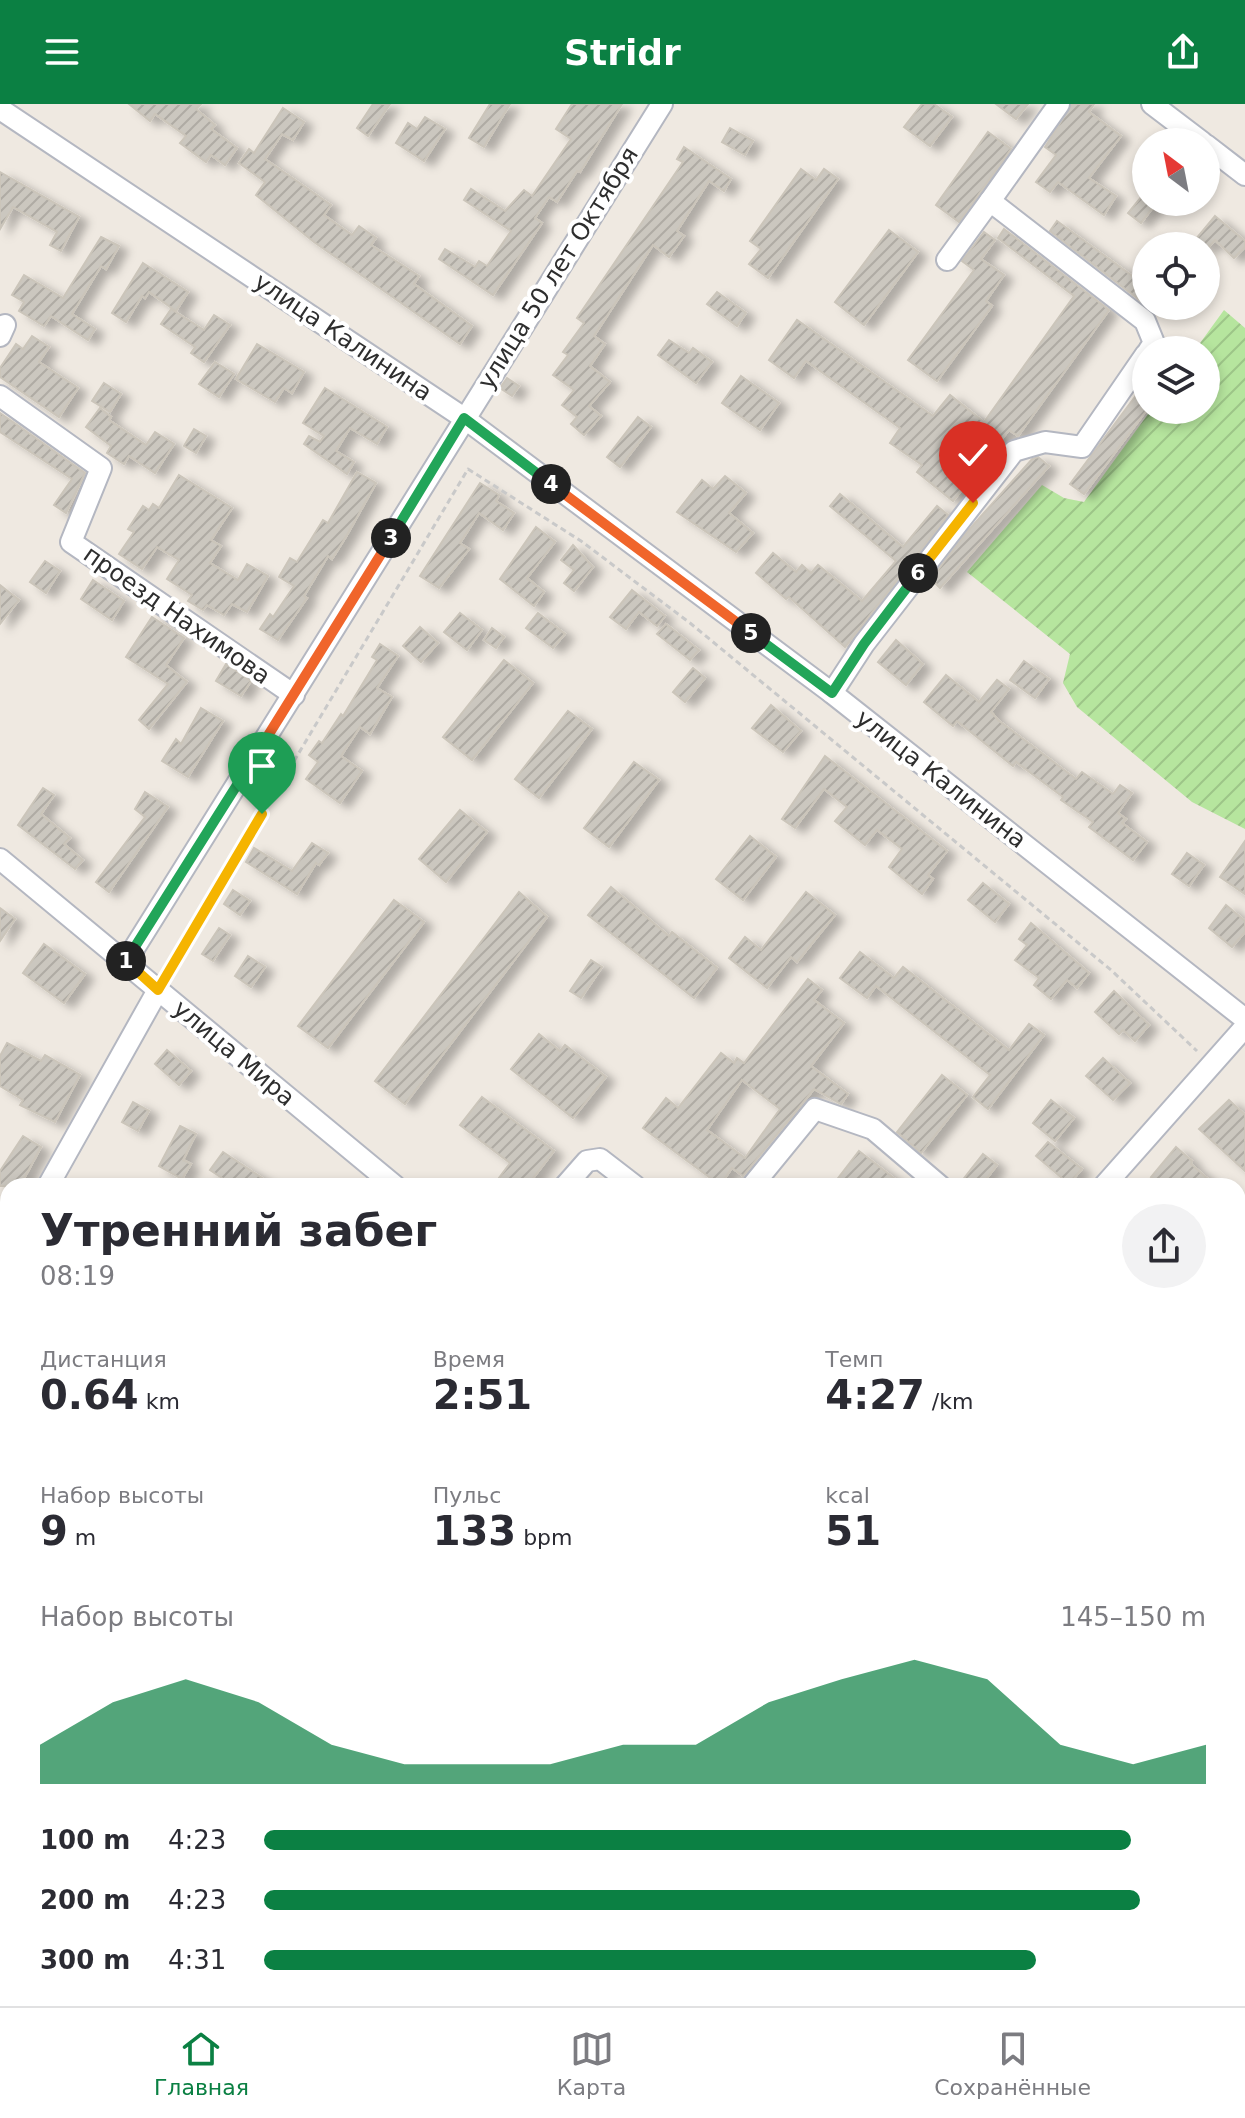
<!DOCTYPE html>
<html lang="ru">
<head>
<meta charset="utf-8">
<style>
  :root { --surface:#fff; --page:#f2f2f3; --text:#2b2b33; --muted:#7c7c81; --line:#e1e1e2; --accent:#0b8043 }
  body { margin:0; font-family:"DejaVu Sans",sans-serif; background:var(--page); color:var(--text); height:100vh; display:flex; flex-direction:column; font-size:30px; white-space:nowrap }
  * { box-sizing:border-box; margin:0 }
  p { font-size:26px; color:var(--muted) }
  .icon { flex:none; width:44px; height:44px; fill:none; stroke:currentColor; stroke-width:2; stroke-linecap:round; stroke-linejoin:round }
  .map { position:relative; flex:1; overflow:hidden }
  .drawer { position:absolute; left:0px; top:1074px; width:1246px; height:828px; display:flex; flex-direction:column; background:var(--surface); border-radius:24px 24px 0 0; box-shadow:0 4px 12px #0003 }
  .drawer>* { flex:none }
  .needle { width:52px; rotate:328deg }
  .buttons { position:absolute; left:1132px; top:24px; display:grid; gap:16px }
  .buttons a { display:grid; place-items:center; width:88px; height:88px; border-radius:50%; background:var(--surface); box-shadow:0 4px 12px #0003; font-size:40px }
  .pin { position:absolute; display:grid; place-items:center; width:68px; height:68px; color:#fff; margin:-82px -34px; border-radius:50% 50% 50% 0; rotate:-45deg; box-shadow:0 0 8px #0007 }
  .pin .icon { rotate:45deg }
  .km { position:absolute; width:40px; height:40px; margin:-20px; border-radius:50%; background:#222; color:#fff; font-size:22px; line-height:40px; text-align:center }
  .round { display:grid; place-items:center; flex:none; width:84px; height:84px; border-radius:42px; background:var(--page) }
  .headline { display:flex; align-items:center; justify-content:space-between; height:136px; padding:0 40px }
  h1 { font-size:44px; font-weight:800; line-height:60px }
  .metrics { display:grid; grid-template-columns:repeat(3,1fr); gap:12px; height:136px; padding:8px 40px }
  .metrics div { display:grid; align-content:center }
  .metrics b { font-size:40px; font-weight:800 }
  .metrics small { font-size:22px; font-weight:400 }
  .metrics p { font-size:22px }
  .chart { height:224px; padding:16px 40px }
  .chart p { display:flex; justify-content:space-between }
  .chart svg { width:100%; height:144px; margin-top:8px; fill:var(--accent); opacity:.7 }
  ul { padding:0 40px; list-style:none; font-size:26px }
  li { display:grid; grid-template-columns:128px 96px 1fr; align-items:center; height:60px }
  li i { height:20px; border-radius:10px; background:var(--accent) }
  header { display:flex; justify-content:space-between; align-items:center; height:104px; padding:0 40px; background:var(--accent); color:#fff; font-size:36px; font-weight:800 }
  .tab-bar { display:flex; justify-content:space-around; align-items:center; height:112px; border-top:2px solid var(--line); background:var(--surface); font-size:22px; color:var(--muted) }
  .tab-bar a { display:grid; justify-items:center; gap:4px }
  .tab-bar .selected { color:var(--accent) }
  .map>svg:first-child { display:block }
</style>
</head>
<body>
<header><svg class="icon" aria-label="menu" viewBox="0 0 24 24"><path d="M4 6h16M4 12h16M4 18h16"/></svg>Stridr<svg class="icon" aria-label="share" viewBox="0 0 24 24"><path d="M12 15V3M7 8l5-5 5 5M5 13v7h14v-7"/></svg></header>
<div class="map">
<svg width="1245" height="1902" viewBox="0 0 1245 1902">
  <defs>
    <pattern id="garden-furrows" width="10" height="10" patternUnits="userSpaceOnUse" patternTransform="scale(2)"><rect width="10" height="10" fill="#b6e59e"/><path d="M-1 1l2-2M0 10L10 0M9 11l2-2" fill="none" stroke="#9dc588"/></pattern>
    <pattern id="building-hatch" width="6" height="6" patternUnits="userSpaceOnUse" patternTransform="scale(2)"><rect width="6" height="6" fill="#cbc7bf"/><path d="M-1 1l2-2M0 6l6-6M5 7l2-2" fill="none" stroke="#afaba4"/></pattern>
    <filter id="shadow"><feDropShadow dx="9" dy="5" stdDeviation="4" flood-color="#0004"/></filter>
  </defs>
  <rect width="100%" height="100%" fill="#efe9e1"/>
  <polygon fill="url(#garden-furrows)" points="1224,206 1245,224 1245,725 1192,698 1077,603 1063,579 1070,550 967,468 1042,381 1064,394 1084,398 1151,306 1206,306 1206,246 1195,246"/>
  <g fill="url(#building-hatch)" stroke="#cbc5ba" stroke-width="2" fill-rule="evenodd" filter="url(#shadow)">
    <polygon points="129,0 201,0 196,5 215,21 211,25 237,44 225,61 211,51 206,58 180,39 186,32 155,10 150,17"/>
    <polygon points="373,0 390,0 368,32 357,24"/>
    <polygon points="490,0 510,0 484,43 469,34"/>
    <polygon points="572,0 622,0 580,68 577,67 557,98 549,93 535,114 542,119 493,191 439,155 445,145 475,163 479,157 487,162 511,127 464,96 471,85 505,107 524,86 532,92 571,35 556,25"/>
    <polygon points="922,0 934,0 952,13 930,42 904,23"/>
    <polygon points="996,0 1028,0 1016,15"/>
    <polygon points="1072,0 1094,0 1089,8 1121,32 1089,74 1116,92 1104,111 1058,78 1050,88 1036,78 1056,51 1045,43"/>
    <polygon points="283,4 304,18 293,36 282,30 265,55 331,101 324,111 352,131 359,122 376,134 371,141 419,172 414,180 472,222 460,240 314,138 256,91 265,78 239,59 249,45 254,49"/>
    <polygon points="425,13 445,25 424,57 396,39 408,19 417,25"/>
    <polygon points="730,24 753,37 745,51 722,38"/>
    <polygon points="988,28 1011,45 959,118 936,101"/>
    <polygon points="684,43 731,75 724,87 709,77 677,127 684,132 669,153 653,141 594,232 605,240 590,262 610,278 589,302 601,312 584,331 571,320 577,313 562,301 574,286 553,271 568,251 563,248 584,219 577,214 683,58 677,55"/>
    <polygon points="801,65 816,76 824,65 838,75 768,174 749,160 761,145 750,137"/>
    <polygon points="0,68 79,113 61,147 50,141 57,128 13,103 0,125"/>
    <polygon points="1146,87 1146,98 1157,98 1141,119 1128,109"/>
    <polygon points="1215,112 1245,137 1245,143 1234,154 1215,136 1207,145 1196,135"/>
    <polygon points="1057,117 1146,182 1146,201 1050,127"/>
    <polygon points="1004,125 1109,206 1018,332 1009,326 953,397 917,368 922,361 890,339 900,324 806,257 794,274 769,256 797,216 933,312 950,291 984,318 1074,192 998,134"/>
    <polygon points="889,126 918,148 864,221 835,198"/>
    <polygon points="984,128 995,136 981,155 1004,171 986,197 992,202 937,277 908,256 974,166 962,157"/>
    <polygon points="101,133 119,142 106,165 101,162 72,210 95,225 88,236 51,212 44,222 19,207 24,198 12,191 24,171 63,194"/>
    <polygon points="143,159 188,188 176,207 149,188 145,194 142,192 126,218 112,209"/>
    <polygon points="717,188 746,209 737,222 707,200"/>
    <polygon points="171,205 204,226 214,211 230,221 204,258 191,249 195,243 161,220"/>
    <polygon points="32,232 49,243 39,258 78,284 59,313 0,273 0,264 16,240 23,245"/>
    <polygon points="669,236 689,249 693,244 712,258 696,279 658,251"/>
    <polygon points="257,240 304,268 292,289 284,284 275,298 236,275"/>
    <polygon points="215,258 234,270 219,293 199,280"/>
    <polygon points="741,272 779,299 760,326 722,299"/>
    <polygon points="507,274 519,282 512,292 500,284"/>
    <polygon points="1146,278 1146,307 1084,390 1070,380"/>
    <polygon points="104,279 121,290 110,308 92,297"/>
    <polygon points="325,284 387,323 377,340 350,324 336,347 354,358 347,370 304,340 309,332 320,338 324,332 303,319"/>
    <polygon points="100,304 111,313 109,316 146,341 155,328 174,340 155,369 129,352 124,360 107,349 111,342 86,323"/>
    <polygon points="0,309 85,369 66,409 54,401 72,375 0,328"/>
    <polygon points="638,313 651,323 620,363 607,353"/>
    <polygon points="194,325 206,332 196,349 184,342"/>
    <polygon points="1038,353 1049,362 940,484 931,475 967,428 1032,355"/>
    <polygon points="357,368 376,379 347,431 332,455 328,452 304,492 307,494 278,536 260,525 270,510 273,513 294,482 279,473 290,454 297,458 323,416 328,419"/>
    <polygon points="179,371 232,404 211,436 221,442 210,459 238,476 247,460 268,472 247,508 232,500 224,511 207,501 203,506 188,497 192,491 167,475 179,456 157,443 142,465 119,450 134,428 128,425 143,402 149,406 153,400 159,404"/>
    <polygon points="725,372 746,389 729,409 753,429 736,448 677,408 702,376 713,385"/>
    <polygon points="480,379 499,391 496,397 514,409 503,426 479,409 460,439 469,445 439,484 420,472"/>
    <polygon points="840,390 903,443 937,402 948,411 845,543 789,493 786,495 756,469 773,449 796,468 802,461 811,469 818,461 862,497 896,457 830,402"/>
    <polygon points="536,423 555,438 527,474 544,488 534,502 500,475"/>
    <polygon points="573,441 593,463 574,487 564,479 574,466 561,456"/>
    <polygon points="45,457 60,467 46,489 30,478"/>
    <polygon points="93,476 124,497 112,516 81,495"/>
    <polygon points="0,481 19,496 0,520"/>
    <polygon points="632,486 665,512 657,522 639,508 626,525 610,513"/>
    <polygon points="460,509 482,526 467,546 444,528"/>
    <polygon points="538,509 565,530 553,544 526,524"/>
    <polygon points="152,513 184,534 166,561 187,578 149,625 139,616 168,580 126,553"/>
    <polygon points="666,520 699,546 690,556 657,530"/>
    <polygon points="420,523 438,539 421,558 403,542"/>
    <polygon points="492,524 504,533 496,544 484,536"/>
    <polygon points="896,536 923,560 906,581 878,558"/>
    <polygon points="380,540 398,552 377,584 392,593 370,630 360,623 341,652 362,667 340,699 306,675 318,658 309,651 319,637 322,639 341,610 343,612 377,556 372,553"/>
    <polygon points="504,556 533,579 472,656 443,633"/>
    <polygon points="1024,557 1049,575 1035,594 1010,576"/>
    <polygon points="226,560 251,577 241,592 216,577"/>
    <polygon points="693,564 705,574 685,598 673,588"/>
    <polygon points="946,571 979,598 997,576 1009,585 991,608 998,616 1076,675 1082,668 1113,690 1120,681 1132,689 1118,709 1126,715 1122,719 1147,738 1133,756 1089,723 1093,718 1061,696 1063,693 1016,658 1013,662 957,617 953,622 924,598"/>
    <polygon points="771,601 801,627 783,648 752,624"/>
    <polygon points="201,604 223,617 188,673 162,657 176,635 181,640"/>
    <polygon points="568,607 592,625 539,694 515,675"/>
    <polygon points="825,652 947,747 928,771 933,775 922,790 889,763 902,745 877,726 865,741 835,717 847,703 824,685 795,724 782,715"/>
    <polygon points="634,658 659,676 609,743 584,724"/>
    <polygon points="43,684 54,691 41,710 70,734 64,740 83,756 75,765 18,721"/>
    <polygon points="145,688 168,703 109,788 96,778 145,713 135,705"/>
    <polygon points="460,706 487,728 446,778 419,755"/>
    <polygon points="750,732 776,753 743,796 716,775"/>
    <polygon points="1245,737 1245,790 1220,773"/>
    <polygon points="312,739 328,749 319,761 316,759 297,790 246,758 254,744 292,767"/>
    <polygon points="1187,749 1204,761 1189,782 1172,770"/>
    <polygon points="983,779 1009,800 995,818 968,796"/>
    <polygon points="611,783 669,832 672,828 717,864 694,894 588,811"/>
    <polygon points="233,786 250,797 240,811 224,800"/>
    <polygon points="519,788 547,813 405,1000 375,977"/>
    <polygon points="806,788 835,811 797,858 791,853 767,884 729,854 745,833 761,846"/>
    <polygon points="394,796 424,818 328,944 298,922"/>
    <polygon points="1226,801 1245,817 1245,828 1232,843 1209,824"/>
    <polygon points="0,804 15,815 0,837"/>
    <polygon points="1031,819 1089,869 1077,884 1067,876 1051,895 1034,881 1039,874 1015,856 1027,841 1019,835"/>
    <polygon points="219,824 230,831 213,857 202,850"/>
    <polygon points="44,840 85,870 64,899 23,869"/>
    <polygon points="860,848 894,874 903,863 1009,946 1029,920 1044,931 988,1005 973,993 990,971 876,882 867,894 840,874"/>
    <polygon points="248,852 265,863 251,883 235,872"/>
    <polygon points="591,856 602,863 581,894 570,887"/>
    <path d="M808,875l14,11 -8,10 30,23 -33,43 37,28 -7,10 -27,-15 -71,87 -11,-8 -12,17 -77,-57 23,-30 12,10 43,-55 13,10 3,-5 7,5zM742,976l38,29 -35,49 -38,-28z"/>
    <polygon points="1114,887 1149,921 1135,937 1123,926 1119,930 1095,908"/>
    <polygon points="539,930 560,947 565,941 606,973 573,1014 511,965"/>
    <polygon points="7,939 41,957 45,951 80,971 55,1018 20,1001 23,996 0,982 0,952"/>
    <polygon points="167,946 191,967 179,981 155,960"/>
    <polygon points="1103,954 1130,979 1113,996 1086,972"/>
    <polygon points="942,971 967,991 921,1049 897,1028"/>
    <polygon points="482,993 554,1047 527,1082 493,1082 510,1059 460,1021"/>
    <polygon points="1051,996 1074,1014 1055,1037 1033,1019"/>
    <polygon points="1229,996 1245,1011 1245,1067 1199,1025"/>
    <polygon points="133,998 149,1007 138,1027 122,1018"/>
    <polygon points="180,1022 196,1030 183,1056 191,1060 182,1075 159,1062"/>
    <polygon points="23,1032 41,1043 20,1082 0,1082 0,1067"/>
    <polygon points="1048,1038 1082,1065 1069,1080 1036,1052"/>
    <polygon points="1176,1043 1192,1057 1191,1060 1216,1082 1162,1082 1151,1073"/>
    <polygon points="859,1047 904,1082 832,1082"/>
    <polygon points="223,1048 274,1082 234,1082 210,1066"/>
    <polygon points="983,1050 997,1061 981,1082 958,1082"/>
  </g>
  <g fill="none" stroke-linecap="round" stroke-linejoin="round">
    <g stroke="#b4b7c1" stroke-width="24">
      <g id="minor">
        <polyline points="1152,0 1202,38"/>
        <polyline points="0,5 464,314 832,589 1245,915"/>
        <polyline points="1206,41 1245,71"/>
        <polyline points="990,97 1059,0"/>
        <polyline points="947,156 990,97 1145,217 1154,239 1149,246"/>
        <polyline points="0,232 5,221"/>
        <polyline points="0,292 101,364 71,438 294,591"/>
        <polyline points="832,589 864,540 1014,347 1045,338 1082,343 1146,250"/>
        <polyline points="0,755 395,1082"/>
        <polyline points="125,859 662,0"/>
        <polyline points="48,1082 158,886"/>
        <polyline points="565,1082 587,1057 600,1055 635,1082"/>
        <polyline points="752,1082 815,1005 873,1025 940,1082"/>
        <polyline points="1104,1082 1245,923"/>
        <polyline points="0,1161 8,1148"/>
        <polyline points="0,1424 8,1430"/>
        <polyline points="1238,1514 1245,1506"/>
        <polyline points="0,1725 8,1749"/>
        <polyline points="1238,1742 1245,1748"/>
        <polyline points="521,1894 529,1902"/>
        <polyline points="901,1894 910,1902"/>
        <polyline points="257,1902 265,1894"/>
        <polyline points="487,1902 495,1894"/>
        <polyline points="865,1902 873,1894"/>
      </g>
    </g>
    <g stroke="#c9c9c9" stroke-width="3" stroke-dasharray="6 4" stroke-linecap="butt">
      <polyline points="166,872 468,365 581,437 690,519 1111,866 1197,947"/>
      <polyline points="1238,1703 1245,1708"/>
    </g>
    <use href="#minor" stroke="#fff" stroke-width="20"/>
  </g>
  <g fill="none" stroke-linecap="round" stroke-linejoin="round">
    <g stroke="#fff" stroke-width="16">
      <polyline id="split-1" points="126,857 158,886 262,710"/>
    </g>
    <g stroke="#fff" stroke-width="16">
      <polyline id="split-2" points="126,857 259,646"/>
    </g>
    <g stroke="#fff" stroke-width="16">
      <polyline id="split-3" points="259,646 391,434"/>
    </g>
    <g stroke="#fff" stroke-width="16">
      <polyline id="split-4" points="391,434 464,314 551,380"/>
    </g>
    <g stroke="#fff" stroke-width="16">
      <polyline id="split-5" points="551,380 751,529"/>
    </g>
    <g stroke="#fff" stroke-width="16">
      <polyline id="split-6" points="751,529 832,589 864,540 918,469"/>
    </g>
    <g stroke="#fff" stroke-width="16">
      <polyline id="split-7" points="918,469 973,399"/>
    </g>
    <use href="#split-1" stroke="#f5b400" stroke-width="10"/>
    <use href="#split-2" stroke="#22a559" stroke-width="10"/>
    <use href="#split-3" stroke="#f0652b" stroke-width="10"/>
    <use href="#split-4" stroke="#22a559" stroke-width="10"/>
    <use href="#split-5" stroke="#f0652b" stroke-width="10"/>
    <use href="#split-6" stroke="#22a559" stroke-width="10"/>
    <use href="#split-7" stroke="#f5b400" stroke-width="10"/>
  </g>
  <g text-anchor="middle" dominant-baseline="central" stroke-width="8" stroke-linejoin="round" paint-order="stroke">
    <g font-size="24" fill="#2e2e2e" stroke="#fff">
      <text transform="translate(558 164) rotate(-58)">улица 50 лет Октября</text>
      <text transform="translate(343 233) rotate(34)">улица Калинина</text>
      <text transform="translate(177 511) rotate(35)">проезд Нахимова</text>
      <text transform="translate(941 675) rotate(38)">улица Калинина</text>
      <text transform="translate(234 949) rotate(40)">улица Мира</text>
    </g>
  </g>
</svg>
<div class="buttons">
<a><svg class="needle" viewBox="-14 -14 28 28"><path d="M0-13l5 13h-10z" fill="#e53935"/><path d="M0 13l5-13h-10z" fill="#7c7c81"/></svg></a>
<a><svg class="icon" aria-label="locate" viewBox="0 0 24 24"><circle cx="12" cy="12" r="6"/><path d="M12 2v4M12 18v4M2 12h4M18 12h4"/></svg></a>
<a><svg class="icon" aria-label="layers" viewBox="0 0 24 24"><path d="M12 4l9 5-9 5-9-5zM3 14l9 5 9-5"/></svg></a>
</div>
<div class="pin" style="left:262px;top:710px;background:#1e9e55"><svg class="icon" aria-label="arrive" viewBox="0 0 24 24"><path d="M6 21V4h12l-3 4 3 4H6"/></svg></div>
<div class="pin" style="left:973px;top:399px;background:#d93025"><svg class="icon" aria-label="check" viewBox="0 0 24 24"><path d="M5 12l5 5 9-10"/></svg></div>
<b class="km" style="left:126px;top:857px">1</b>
<b class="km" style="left:391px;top:434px">3</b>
<b class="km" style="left:551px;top:380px">4</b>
<b class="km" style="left:751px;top:529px">5</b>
<b class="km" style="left:918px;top:469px">6</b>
<section class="drawer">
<div class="headline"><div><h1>Утренний забег</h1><p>08:19</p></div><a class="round"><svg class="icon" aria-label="share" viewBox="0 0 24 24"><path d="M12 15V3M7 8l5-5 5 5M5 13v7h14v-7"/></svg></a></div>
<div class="metrics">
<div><p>Дистанция</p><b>0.64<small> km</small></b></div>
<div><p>Время</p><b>2:51</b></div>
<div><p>Темп</p><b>4:27<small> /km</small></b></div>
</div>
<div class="metrics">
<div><p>Набор высоты</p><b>9<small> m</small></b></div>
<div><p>Пульс</p><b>133<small> bpm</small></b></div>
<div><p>kcal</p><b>51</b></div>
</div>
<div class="chart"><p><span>Набор высоты</span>145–150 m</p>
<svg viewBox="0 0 160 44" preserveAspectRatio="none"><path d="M0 44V32L10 19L20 12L30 19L40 32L50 38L60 38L70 38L80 32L90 32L100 19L110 12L120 6L130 12L140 32L150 38L160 32V44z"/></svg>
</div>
<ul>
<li><b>100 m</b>4:23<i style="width:92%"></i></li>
<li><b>200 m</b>4:23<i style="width:93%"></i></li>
<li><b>300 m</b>4:31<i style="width:82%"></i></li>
</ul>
</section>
</div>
<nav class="tab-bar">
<a class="selected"><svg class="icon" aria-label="home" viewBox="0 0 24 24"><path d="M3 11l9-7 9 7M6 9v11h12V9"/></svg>Главная</a>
<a><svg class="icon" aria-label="map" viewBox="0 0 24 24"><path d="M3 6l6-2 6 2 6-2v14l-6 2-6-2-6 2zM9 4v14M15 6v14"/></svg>Карта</a>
<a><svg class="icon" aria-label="saved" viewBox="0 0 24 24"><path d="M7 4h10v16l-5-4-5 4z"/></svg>Сохранённые</a>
</nav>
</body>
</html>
